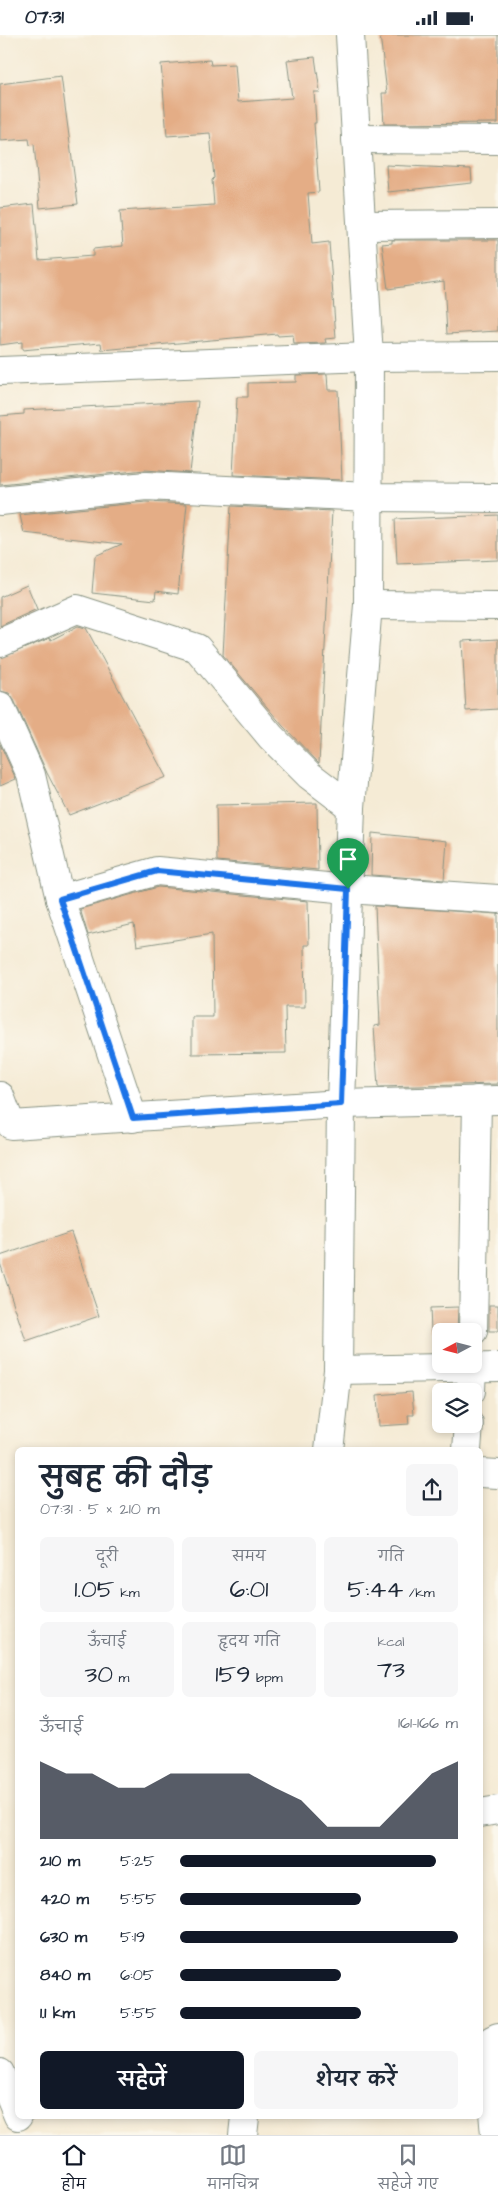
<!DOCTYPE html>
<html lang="hi">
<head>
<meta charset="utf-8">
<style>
  :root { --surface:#fff; --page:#f6f6f7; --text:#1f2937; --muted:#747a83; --line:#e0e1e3; --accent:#111827 }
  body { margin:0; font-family:"Architects Daughter","Playpen Sans Deva",sans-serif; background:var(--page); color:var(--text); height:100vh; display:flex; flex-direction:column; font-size:19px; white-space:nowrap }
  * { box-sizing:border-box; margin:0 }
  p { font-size:16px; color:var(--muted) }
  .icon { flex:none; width:28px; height:28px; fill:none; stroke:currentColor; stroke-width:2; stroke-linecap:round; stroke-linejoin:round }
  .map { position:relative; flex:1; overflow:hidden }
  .drawer { position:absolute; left:15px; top:1412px; width:468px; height:672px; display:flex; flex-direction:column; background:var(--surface); border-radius:8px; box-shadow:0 2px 8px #0003 }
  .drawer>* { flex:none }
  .needle { width:32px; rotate:263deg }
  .tools { position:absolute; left:432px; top:1288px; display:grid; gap:10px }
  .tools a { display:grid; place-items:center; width:50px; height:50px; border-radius:8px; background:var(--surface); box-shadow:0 2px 8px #0003; font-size:25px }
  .pin { position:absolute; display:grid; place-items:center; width:42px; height:42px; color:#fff; margin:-51px -21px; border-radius:50% 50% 50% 0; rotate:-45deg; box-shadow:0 0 5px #0007 }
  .pin .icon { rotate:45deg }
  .round { display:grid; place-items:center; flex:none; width:52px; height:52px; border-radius:8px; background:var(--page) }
  .summary { display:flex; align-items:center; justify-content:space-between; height:85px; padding:0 25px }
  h1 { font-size:28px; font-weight:600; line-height:38px }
  .stats { display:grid; grid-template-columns:repeat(3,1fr); gap:8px; height:85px; padding:5px 25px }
  .stats div { display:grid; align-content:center; border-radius:8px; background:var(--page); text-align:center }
  .stats b { font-size:25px; font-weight:600 }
  .stats small { font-size:14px; font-weight:400 }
  .stats p { font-size:14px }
  .chart { height:140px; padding:10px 25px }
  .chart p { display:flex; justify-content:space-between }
  .chart svg { width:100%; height:90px; margin-top:5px; fill:var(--accent); opacity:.7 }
  .action { display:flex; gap:10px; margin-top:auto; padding:10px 25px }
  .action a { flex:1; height:58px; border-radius:8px; background:var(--accent); color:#fff; font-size:20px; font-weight:600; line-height:58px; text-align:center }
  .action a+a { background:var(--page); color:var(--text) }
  ul { padding:0 25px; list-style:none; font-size:16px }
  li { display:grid; grid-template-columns:80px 60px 1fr; align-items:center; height:38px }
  li i { height:12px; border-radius:6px; background:var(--accent) }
  .status { display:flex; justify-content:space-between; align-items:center; height:35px; padding:0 25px; background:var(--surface); direction:ltr }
  .status svg { height:14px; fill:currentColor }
  .dock { display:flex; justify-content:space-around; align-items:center; height:70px; border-top:1px solid var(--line); background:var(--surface); font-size:14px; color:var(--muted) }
  .dock a { display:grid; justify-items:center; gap:2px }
  .dock .selected { color:var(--accent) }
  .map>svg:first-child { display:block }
</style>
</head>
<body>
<div class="status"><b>07:31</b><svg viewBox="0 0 49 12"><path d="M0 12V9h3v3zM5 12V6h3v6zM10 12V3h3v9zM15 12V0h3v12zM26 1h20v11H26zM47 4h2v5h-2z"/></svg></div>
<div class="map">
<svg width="498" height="2100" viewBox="0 0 498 2100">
  <rect width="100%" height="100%" fill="#fbf7ec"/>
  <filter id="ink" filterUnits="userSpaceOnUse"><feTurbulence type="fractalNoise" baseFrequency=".02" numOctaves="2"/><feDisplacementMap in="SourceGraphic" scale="10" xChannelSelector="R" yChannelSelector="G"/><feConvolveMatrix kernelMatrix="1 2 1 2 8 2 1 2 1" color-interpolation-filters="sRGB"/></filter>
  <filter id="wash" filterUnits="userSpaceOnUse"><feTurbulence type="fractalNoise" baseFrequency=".0096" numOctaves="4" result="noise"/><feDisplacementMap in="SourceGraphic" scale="20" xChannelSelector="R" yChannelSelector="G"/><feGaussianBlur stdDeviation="1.12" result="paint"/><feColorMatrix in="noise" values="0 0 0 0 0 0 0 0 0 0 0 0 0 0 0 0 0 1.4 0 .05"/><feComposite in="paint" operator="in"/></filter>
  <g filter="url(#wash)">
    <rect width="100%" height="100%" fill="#f5ebd5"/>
    <g id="blocks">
      <g fill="#e4ad86">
        <polygon points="380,0 498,0 498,88 384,89 382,58 387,58"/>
        <polygon points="315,22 320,57 314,57 316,88 314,88 319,157 308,158 312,209 329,207 336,303 325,304 326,308 294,309 293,300 278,301 277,299 102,315 101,308 22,315 22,307 0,310 0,173 34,169 39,225 93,221 93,214 123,211 120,176 214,170 212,145 214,143 210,98 167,101 161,29 210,25 211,30 235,29 238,67 292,63 287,25"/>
        <polygon points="61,41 78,169 40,173 34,109 30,110 29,104 0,106 0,49"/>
        <polygon points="386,130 471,134 472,148 388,157"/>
        <polygon points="392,205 498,205 498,296 447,299 444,246 388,254 382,209 392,208"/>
        <polygon points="327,339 328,355 338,355 342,445 233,440 237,362 248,362 248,348 296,347 296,340"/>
        <polygon points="198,366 190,438 145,435 0,450 0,381 24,379 24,375"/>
        <polygon points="146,467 187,469 178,559 156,556 155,565 92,558 95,521 122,509 24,498 20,480"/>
        <polygon points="231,471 332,476 319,728 283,691 223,620"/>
        <polygon points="498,480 498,525 397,529 395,484"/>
        <polygon points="27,550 37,574 0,591 0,562"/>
        <polygon points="78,591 86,593 166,742 69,780 47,738 14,665 9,658 0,656 0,623 50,603 51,605"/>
        <polygon points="498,604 498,674 466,676 462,606"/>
        <polygon points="0,709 16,744 0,751"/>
        <polygon points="317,768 318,835 217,826 216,770"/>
        <polygon points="372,798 447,806 444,845 371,840"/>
        <polygon points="158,852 308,866 309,910 304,910 305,972 285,972 286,1018 192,1019 192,982 213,982 212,899 137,911 134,889 88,900 80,874"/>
        <polygon points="375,871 498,879 498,1049 378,1052 374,991 380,990"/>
        <polygon points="71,1197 99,1281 26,1306 0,1228 0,1221"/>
        <rect x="489" y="1270" width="9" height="26"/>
        <polygon points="458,1272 457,1296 431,1296 430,1273"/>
        <polygon points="412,1357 414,1380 408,1380 409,1389 379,1391 377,1360"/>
      </g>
    </g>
  </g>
  <g filter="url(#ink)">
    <use href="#blocks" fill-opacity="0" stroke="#8a9484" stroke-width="1"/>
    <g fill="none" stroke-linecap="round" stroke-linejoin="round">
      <g stroke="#8a9484" stroke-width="30">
        <g id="minor">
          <polyline points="356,104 498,105"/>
          <polyline points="362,190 498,189"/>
          <polyline points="0,336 369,322 498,321"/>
          <polyline points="0,466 146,451 368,462 498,463"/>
          <polyline points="368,570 498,571"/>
          <polyline points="0,608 77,574 197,613 271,702 309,740 351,772"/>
          <polyline points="0,671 31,740 60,864 133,1083"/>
          <polyline points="60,864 157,836 348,854 498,864"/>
          <polyline points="0,1061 11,1090 341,1069 498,1065"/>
          <polyline points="473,1296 477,1065"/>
          <polyline points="338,1335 498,1332"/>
          <polyline points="471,1356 472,1329"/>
          <polyline points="329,1415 338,1335 341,1069 351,772 368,570 369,322 350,0"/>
          <polyline points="467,1415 469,1389"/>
          <polyline points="480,1438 498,1439"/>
          <polyline points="480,1778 498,1775"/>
          <polyline points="243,2100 245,2082"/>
          <polyline points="495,2100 488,2020 492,2005 498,2002"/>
        </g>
      </g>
      <g stroke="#8a9484" stroke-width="30">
        <polyline id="major" points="0,2038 18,2081"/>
      </g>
      <use href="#minor" stroke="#fff" stroke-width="28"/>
      <use href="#major" stroke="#fff" stroke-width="28"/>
    </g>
  </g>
  <g fill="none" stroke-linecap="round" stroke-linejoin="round" filter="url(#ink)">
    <g stroke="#fff" stroke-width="10">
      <polygon id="route" points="157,836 348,854 341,1069 133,1083 60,864"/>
    </g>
    <use href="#route" stroke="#1a73e8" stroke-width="6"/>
  </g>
</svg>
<div class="tools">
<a><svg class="needle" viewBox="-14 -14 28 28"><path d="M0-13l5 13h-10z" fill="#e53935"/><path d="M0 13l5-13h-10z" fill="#747a83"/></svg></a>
<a><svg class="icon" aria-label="layers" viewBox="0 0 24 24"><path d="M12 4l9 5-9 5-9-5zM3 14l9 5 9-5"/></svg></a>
</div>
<div class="pin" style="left:348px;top:854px;background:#1e9e55"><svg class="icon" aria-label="arrive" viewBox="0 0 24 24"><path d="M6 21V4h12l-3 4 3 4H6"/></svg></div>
<section class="drawer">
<div class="summary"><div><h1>सुबह की दौड़</h1><p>07:31 · 5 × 210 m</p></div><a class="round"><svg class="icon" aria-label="share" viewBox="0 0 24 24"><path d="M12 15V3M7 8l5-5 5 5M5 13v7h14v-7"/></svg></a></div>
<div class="stats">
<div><p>दूरी</p><b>1.05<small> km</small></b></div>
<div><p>समय</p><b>6:01</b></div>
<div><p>गति</p><b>5:44<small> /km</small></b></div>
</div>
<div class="stats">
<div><p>ऊँचाई</p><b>30<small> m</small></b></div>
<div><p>हृदय गति</p><b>159<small> bpm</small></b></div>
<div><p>kcal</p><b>73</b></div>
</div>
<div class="chart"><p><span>ऊँचाई</span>161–166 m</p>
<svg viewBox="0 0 160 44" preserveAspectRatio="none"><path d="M0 44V6L10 12L20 12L30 19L40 19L50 12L60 12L70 12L80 12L90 19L100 25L110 38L120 38L130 38L140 25L150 12L160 6V44z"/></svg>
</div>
<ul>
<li><b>210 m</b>5:25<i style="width:92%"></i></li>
<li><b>420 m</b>5:55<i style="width:65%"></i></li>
<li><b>630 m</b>5:19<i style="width:100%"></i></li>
<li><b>840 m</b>6:05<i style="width:58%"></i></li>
<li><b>1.1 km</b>5:55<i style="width:65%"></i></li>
</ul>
<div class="action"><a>सहेजें</a><a>शेयर करें</a></div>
</section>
</div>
<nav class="dock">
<a class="selected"><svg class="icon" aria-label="home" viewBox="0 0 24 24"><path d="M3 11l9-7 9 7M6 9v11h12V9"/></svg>होम</a>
<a><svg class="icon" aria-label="map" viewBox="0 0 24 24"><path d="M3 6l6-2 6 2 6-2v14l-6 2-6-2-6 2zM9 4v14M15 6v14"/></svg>मानचित्र</a>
<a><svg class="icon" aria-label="saved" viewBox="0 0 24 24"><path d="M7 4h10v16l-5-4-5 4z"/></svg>सहेजे गए</a>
</nav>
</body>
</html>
